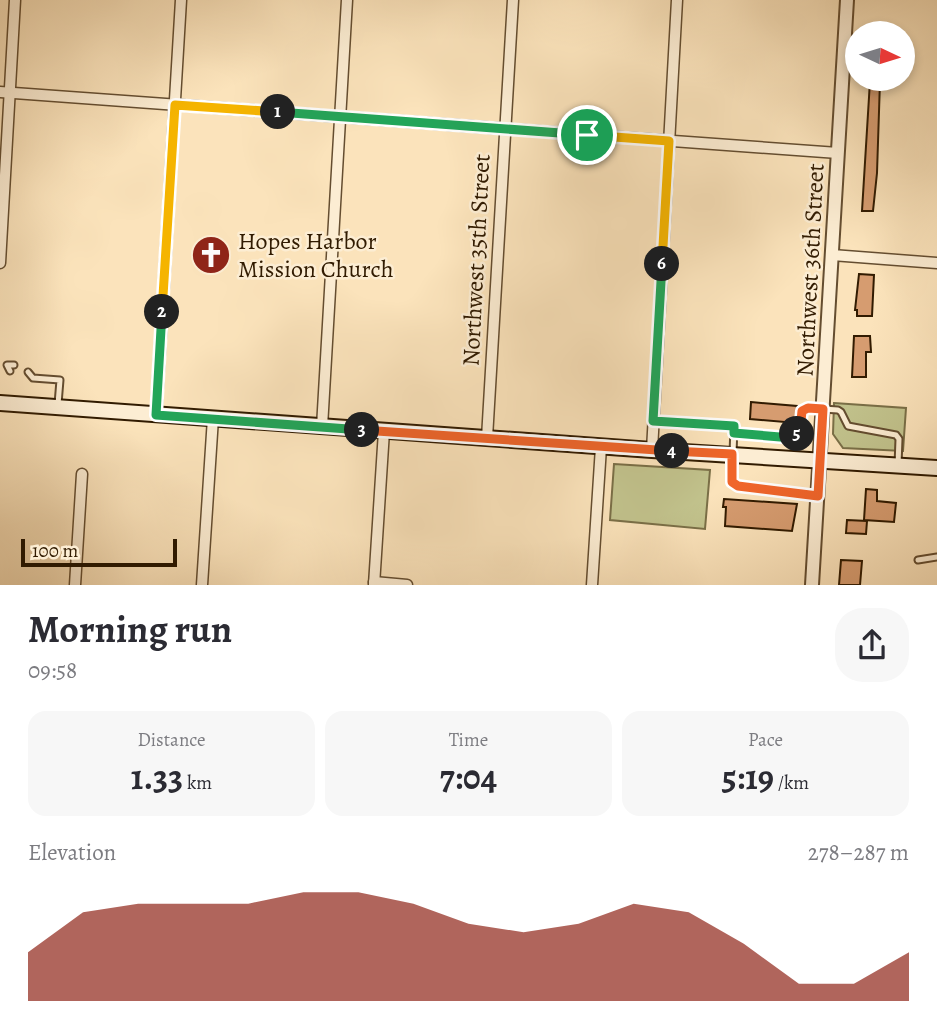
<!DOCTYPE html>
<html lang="en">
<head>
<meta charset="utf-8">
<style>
  :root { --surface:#fff; --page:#f7f7f7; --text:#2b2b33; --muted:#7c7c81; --accent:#8f2418 }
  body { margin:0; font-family:Alegreya,serif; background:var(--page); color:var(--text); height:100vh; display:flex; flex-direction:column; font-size:26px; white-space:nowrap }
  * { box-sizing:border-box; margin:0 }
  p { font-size:23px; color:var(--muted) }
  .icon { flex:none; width:38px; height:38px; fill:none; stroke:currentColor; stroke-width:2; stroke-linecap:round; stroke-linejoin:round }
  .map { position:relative; height:585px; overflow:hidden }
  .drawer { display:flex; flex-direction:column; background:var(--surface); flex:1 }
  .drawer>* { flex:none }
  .needle { width:46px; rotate:94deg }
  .tools { position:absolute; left:845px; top:21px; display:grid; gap:14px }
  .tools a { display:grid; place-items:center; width:70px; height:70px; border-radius:50%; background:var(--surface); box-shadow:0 4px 10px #0003; font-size:35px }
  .scale { position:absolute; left:21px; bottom:18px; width:156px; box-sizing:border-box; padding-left:7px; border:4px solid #311b01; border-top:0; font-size:19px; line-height:24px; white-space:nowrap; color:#311b01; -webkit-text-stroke:5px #fcedd3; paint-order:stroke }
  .pin { position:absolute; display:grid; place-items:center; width:60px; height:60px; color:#fff; margin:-30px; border:4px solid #fff; border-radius:50%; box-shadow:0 2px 7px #0007 }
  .km { position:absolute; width:35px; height:35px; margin:-18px; border-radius:50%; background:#222; color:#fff; font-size:19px; line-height:35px; text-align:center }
  .round { display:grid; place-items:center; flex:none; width:74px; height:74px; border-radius:28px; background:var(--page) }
  .head { display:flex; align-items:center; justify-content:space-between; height:119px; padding:0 28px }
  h1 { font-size:38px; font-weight:700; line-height:52px }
  .figures { display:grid; grid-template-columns:repeat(3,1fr); gap:10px; height:119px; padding:7px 28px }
  .figures div { display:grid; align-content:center; border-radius:18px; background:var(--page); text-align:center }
  .figures b { font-size:35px; font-weight:700 }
  .figures small { font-size:19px; font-weight:400 }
  .figures p { font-size:19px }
  .chart { height:196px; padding:14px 28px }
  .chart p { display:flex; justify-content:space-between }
  .chart svg { width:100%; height:126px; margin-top:7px; fill:var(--accent); opacity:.7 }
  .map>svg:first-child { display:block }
</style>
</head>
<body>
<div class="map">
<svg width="937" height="585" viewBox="0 0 937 585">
  <rect width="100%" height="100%" fill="#fbe3bb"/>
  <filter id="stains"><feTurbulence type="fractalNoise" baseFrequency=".00286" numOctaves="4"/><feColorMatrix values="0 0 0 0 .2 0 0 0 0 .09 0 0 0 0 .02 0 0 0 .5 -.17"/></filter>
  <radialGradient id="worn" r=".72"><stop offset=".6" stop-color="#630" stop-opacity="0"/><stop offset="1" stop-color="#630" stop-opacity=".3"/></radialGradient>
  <g fill="#c2c38d" stroke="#7a6f47" stroke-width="2">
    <polygon points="834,403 906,408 903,451 843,448 833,434"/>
    <polygon points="614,464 710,470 705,529 610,520"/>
  </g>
  <g fill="#d69c70" stroke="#311b01" stroke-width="2">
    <polygon points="870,81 880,81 877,173 873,211 862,211"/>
    <polygon points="859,274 874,275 872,316 857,316 857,310 855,310"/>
    <polygon points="854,336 870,336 871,352 866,352 866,377 852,377"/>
    <polygon points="751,402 797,406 796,423 750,419"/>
    <polygon points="866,489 877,490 877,501 896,503 894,522 864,520"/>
    <polygon points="724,499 797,504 792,531 725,526 726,507 723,507"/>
    <polygon points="847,520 867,521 866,534 846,533"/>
    <polygon points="841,560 862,561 860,585 839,585"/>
  </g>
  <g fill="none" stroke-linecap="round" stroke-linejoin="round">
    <g stroke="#644d30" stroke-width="9">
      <g id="service">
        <polyline points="10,371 7,365 14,365"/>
        <polyline points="28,372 33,378 60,380 58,404"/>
        <polyline points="654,421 734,426 732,482 738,486 818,496"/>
        <polyline points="734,433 792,438 800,431 802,411 808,408 838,410 841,412 848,426 896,435 899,439 898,465"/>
        <polyline points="918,560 937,557"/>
      </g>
    </g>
    <g stroke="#644d30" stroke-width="13">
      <g id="minor">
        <polyline points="0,92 838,153"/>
        <polyline points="832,255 937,263"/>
        <polyline points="0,263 15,0"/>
        <polyline points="156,415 181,0"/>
        <polyline points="322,427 347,0"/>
        <polyline points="487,438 513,0"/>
        <polyline points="652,450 677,0"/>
        <polyline points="374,582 407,585"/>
        <polyline points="75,585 82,474"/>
        <polyline points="202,585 213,418"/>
        <polyline points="374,585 384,431"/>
        <polyline points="592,585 601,447"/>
      </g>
    </g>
    <g stroke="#644d30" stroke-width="16">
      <polyline id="tertiary" points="812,585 847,0"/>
    </g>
    <g stroke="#311b01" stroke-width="18">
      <polyline id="secondary" points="0,403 652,450 937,468"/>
    </g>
    <use href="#service" stroke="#fcedd3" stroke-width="5"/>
    <use href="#minor" stroke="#fcedd3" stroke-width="10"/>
    <use href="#tertiary" stroke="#fcedd3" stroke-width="12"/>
    <use href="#secondary" stroke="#fcedd3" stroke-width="14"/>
  </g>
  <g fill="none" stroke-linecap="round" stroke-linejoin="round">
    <g stroke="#fff" stroke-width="14">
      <polyline id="split-1" points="278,112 587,135"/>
    </g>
    <g stroke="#fff" stroke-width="14">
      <polyline id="split-2" points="162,312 175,105 278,112"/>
    </g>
    <g stroke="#fff" stroke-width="14">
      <polyline id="split-3" points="162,312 156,415 362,430"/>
    </g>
    <g stroke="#fff" stroke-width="14">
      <polyline id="split-4" points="362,430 672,451"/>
    </g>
    <g stroke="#fff" stroke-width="14">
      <polyline id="split-5" points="672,451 732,454 732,482 738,486 818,496 823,409 808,408 802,411 800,431 797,434"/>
    </g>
    <g stroke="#fff" stroke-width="14">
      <polyline id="split-6" points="662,264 653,421 734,426 734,433 792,438 797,434"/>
    </g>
    <g stroke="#fff" stroke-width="14">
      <polyline id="split-7" points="587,135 669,141 662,264"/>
    </g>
    <use href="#split-1" stroke="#22a559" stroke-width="9"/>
    <use href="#split-2" stroke="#f5b400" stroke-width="9"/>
    <use href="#split-3" stroke="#22a559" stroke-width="9"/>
    <use href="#split-4" stroke="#f0652b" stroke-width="9"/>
    <use href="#split-5" stroke="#f0652b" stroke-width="9"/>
    <use href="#split-6" stroke="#22a559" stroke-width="9"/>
    <use href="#split-7" stroke="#f5b400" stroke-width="9"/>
  </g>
  <defs>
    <g id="church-disc" transform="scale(2.0125)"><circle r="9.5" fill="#8f2418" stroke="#fcedd3"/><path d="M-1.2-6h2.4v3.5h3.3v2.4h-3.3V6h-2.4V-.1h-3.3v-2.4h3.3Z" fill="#fff"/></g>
  </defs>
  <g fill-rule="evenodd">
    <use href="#church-disc" x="211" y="255"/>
  </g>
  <g text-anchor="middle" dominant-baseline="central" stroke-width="5" stroke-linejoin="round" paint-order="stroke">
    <g font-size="24" fill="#311b01" stroke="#fcedd3" text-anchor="start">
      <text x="238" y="241">Hopes Harbor<tspan x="238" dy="28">Mission Church</tspan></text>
    </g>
    <g font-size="24" fill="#311b01" stroke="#fcedd3">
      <text transform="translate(476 260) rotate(-87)">Northwest 35th Street</text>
      <text transform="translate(810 270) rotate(-87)">Northwest 36th Street</text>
    </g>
  </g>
  <rect width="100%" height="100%" filter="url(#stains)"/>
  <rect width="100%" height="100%" fill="url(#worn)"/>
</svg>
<div class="tools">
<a><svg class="needle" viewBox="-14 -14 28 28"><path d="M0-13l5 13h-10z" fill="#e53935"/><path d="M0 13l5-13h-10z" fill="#7c7c81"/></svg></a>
</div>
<div class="scale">100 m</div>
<div class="pin" style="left:587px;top:135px;background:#1e9e55"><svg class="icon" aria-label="arrive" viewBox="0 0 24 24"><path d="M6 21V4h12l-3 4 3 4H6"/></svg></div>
<b class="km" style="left:278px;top:112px">1</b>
<b class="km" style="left:162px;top:312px">2</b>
<b class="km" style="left:362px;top:430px">3</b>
<b class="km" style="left:672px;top:451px">4</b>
<b class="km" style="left:797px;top:434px">5</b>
<b class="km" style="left:662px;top:264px">6</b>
</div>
<section class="drawer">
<div class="head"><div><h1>Morning run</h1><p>09:58</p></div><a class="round"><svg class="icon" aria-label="share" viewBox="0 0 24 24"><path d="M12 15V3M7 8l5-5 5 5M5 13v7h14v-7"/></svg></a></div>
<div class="figures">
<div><p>Distance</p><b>1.33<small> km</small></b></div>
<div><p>Time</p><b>7:04</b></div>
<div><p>Pace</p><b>5:19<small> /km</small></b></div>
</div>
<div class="chart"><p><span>Elevation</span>278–287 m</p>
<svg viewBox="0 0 160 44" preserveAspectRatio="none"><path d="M0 44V27L10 13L20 10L30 10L40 10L50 6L60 6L70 10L80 17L90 20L100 17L110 10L120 13L130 24L140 38L150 38L160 27V44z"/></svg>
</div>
</section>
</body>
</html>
